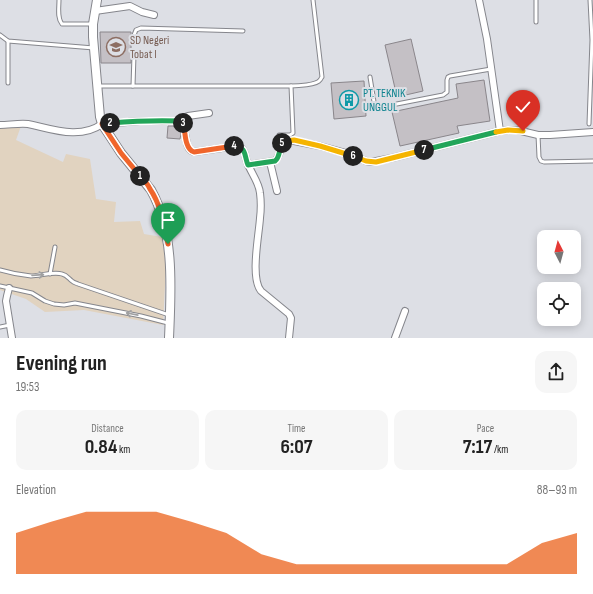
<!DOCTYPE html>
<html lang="en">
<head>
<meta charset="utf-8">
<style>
  :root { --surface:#fff; --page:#f6f6f6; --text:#222; --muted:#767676; --accent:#ea580c }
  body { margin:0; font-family:"Sofia Sans Condensed",sans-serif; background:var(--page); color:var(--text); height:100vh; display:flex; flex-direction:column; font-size:15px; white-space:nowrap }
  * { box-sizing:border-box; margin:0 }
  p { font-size:13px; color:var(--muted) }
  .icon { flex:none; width:22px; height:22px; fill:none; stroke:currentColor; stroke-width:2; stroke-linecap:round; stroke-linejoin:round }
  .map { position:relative; height:338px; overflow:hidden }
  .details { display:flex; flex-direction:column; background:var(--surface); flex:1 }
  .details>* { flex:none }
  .needle { width:26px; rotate:354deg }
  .controls { position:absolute; left:537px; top:230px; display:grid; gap:8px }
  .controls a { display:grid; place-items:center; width:44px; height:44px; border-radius:8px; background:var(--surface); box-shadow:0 2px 10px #0003; font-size:20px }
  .pin { position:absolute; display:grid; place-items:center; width:34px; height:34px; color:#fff; margin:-41px -17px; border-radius:50% 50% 50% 0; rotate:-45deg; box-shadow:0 0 4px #0007 }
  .pin .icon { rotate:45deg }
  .km { position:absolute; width:20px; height:20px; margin:-10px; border-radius:50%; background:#222; color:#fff; font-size:11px; line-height:20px; text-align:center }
  .round { display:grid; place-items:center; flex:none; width:42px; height:42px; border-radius:12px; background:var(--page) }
  .headline { display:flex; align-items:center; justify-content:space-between; height:68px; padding:0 16px }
  h1 { font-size:22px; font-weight:700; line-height:30px }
  .figures { display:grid; grid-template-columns:repeat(3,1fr); gap:6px; height:68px; padding:4px 16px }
  .figures div { display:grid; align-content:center; border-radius:10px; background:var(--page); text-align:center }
  .figures b { font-size:20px; font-weight:700 }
  .figures small { font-size:11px; font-weight:400 }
  .figures p { font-size:11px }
  .chart { height:112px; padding:8px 16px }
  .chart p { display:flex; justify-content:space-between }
  .chart svg { width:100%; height:72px; margin-top:4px; fill:var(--accent); opacity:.7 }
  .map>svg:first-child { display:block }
</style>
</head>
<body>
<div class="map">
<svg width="593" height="338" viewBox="0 0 593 338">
  <rect width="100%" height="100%" fill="#dddfe5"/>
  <polygon fill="#e1d3c0" points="0,125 21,126 16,140 63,162 66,154 90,159 96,199 116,202 114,222 140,221 144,234 162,237 166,266 163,325 84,310 45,312 26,299 0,290"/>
  <g fill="#c4c0c5" stroke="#8a868b">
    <polygon points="100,32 131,32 131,63 101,63"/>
    <polygon points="411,39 423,91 397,97 385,45"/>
    <polygon points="484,80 490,121 457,126 459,133 400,146 392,112 458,98 456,84"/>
    <polygon points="364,81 366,116 334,119 331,83"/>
    <polygon points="168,126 178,126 181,134 180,139 167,138"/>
  </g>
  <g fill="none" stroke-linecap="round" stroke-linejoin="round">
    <g stroke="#85868c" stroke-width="5">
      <g id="service">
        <path d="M59,0c0,8 -2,18 3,24h30"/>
        <polyline points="536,0 536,22"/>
        <polyline points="0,35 8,41 94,48"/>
        <polyline points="134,35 136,30 141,28 243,31"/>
        <polyline points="8,41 8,83"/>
        <polyline points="370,77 375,108"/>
        <path d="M99,86h192c6,0 26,-1 29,-6 1,-1 1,-2 2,-3l-9,-77"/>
        <polyline points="133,86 134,55"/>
        <polyline points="371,109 443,95 447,92 447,80 448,77 450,76 491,69"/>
        <polyline points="589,124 592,40 590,0"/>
        <polyline points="279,135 290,135 293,133 291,86"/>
        <polyline points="538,135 539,157 541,161 544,162 593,161"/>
        <path d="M0,270c10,3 20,5 31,6 9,0 23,-5 31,-2 5,1 7,5 10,7 2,2 4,2 6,3l91,31"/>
        <polyline points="50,274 55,247"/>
        <polyline points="0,286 32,293 45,301 54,304 64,305 75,303 141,316 168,323"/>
        <polyline points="0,327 10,325"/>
      </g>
    </g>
    <g stroke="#85868c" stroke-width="8">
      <g id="minor">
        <polyline points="479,0 487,39 500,131"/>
        <polyline points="95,11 130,6 142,12 154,15"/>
        <polyline points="180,121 185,117 188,116 209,113"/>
        <path d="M0,125c9,0 19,-2 28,-1 5,1 9,2 13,3 20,5 43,10 61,-3l38,-3h40c8,8 3,28 14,31l42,-6c10,2 8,8 11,16 4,11 12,20 13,31 1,8 1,17 0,25 -1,17 -10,60 1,73l28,23 2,4 -2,20"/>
        <polyline points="270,162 277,191"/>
        <path d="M248,165l27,-4c5,-4 5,-13 8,-19l3,-1h8l26,5 26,7 20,8 5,1 21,-4 108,-27 8,-1h9l21,5h12l43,-3"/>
        <polyline points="9,288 7,296 6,301 12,338"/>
        <polyline points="395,338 405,311"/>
      </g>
    </g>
    <g stroke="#85868c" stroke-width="10">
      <path id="secondary" d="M97,0l-4,24v13l7,80 2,7 19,29 30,37c24,43 20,100 18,148"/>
    </g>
    <use href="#service" stroke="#fff" stroke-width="3"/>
    <use href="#minor" stroke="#fff" stroke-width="6"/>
    <use href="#secondary" stroke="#fff" stroke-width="8"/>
  </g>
  <defs><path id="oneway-shaft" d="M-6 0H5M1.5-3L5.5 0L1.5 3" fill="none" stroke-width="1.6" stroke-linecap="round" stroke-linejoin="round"/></defs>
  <g stroke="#a0a0a1">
    <use href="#oneway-shaft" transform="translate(38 275) rotate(-4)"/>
    <use href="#oneway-shaft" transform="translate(132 314) rotate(-169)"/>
  </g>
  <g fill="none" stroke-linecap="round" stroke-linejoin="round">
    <g stroke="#fff" stroke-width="8">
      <path id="split-1" d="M140,176c4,4 8,8 10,13 11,16 14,36 18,55"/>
    </g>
    <g stroke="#fff" stroke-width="8">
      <polyline id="split-2" points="110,123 102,124 121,153 140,176"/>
    </g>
    <g stroke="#fff" stroke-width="8">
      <path id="split-3" d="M110,123c24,-2 47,-3 70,-2l3,2"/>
    </g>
    <g stroke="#fff" stroke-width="8">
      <path id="split-4" d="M183,123l1,2c1,8 1,24 10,27l40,-6"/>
    </g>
    <g stroke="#fff" stroke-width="8">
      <path id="split-5" d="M234,146c13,1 10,10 14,19l27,-4c5,-3 4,-12 7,-18"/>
    </g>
    <g stroke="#fff" stroke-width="8">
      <polyline id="split-6" points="282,143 286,141 294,140 320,146 353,156"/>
    </g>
    <g stroke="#fff" stroke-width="8">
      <polyline id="split-7" points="353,156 366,161 376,162 424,150"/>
    </g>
    <g stroke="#fff" stroke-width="8">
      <polyline id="split-8" points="424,150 496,132"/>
    </g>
    <g stroke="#fff" stroke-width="8">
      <polyline id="split-9" points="496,132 508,130 523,131"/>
    </g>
    <use href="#split-1" stroke="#f0652b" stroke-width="5"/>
    <use href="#split-2" stroke="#f0652b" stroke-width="5"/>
    <use href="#split-3" stroke="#22a559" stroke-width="5"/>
    <use href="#split-4" stroke="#f0652b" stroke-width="5"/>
    <use href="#split-5" stroke="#22a559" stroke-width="5"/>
    <use href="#split-6" stroke="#f5b400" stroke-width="5"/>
    <use href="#split-7" stroke="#f5b400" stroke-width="5"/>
    <use href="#split-8" stroke="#22a559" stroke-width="5"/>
    <use href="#split-9" stroke="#f5b400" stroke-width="5"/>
  </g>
  <defs>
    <g id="school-ring" transform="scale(1)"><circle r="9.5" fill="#dddfe5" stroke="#8d6e63" stroke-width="1.5"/><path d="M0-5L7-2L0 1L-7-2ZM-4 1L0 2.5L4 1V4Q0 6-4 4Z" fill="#8d6e63"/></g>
    <g id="building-ring" transform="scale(1)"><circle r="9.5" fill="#dddfe5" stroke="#0f9aa8" stroke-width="1.5"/><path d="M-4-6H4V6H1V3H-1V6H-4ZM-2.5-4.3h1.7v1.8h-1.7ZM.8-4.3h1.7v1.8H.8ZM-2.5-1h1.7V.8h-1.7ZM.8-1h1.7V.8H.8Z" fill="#0f9aa8"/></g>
  </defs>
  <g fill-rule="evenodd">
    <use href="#school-ring" x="116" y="47"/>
    <use href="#building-ring" x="349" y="100"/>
  </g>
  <g text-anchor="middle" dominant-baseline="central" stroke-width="4" stroke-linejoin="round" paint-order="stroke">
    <g font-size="12" fill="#785e54" stroke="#dddfe5" text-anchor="start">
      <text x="130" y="40">SD Negeri<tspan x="130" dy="14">Tobat I</tspan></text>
    </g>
    <g font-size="12" fill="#0d838f" stroke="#dddfe5" text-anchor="start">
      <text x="363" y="93">PT. TEKNIK<tspan x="363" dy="14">UNGGUL</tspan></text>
    </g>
  </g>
</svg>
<div class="controls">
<a><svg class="needle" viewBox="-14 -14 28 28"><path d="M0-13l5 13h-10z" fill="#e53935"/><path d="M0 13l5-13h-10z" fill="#767676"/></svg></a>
<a><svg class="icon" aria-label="locate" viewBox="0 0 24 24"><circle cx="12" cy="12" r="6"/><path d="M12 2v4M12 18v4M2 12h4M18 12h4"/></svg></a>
</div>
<div class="pin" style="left:168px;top:244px;background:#1e9e55"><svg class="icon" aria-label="arrive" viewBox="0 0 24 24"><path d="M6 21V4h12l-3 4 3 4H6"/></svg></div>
<div class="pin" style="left:523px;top:131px;background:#d93025"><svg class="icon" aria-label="check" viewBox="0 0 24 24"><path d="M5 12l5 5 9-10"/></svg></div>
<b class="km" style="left:140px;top:176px">1</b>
<b class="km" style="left:110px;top:123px">2</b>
<b class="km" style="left:183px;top:123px">3</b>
<b class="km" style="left:234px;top:146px">4</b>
<b class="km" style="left:282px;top:143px">5</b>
<b class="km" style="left:353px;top:156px">6</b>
<b class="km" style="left:424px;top:150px">7</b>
</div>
<section class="details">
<div class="headline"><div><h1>Evening run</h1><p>19:53</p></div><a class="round"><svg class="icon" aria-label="share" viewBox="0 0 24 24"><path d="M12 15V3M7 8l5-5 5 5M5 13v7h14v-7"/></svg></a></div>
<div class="figures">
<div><p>Distance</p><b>0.84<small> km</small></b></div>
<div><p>Time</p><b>6:07</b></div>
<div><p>Pace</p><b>7:17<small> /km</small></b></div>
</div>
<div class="chart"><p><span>Elevation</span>88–93 m</p>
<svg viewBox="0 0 160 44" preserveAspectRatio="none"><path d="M0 44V19L10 12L20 6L30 6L40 6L50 12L60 19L70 32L80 38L90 38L100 38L110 38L120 38L130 38L140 38L150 25L160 19V44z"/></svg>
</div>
</section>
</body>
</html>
